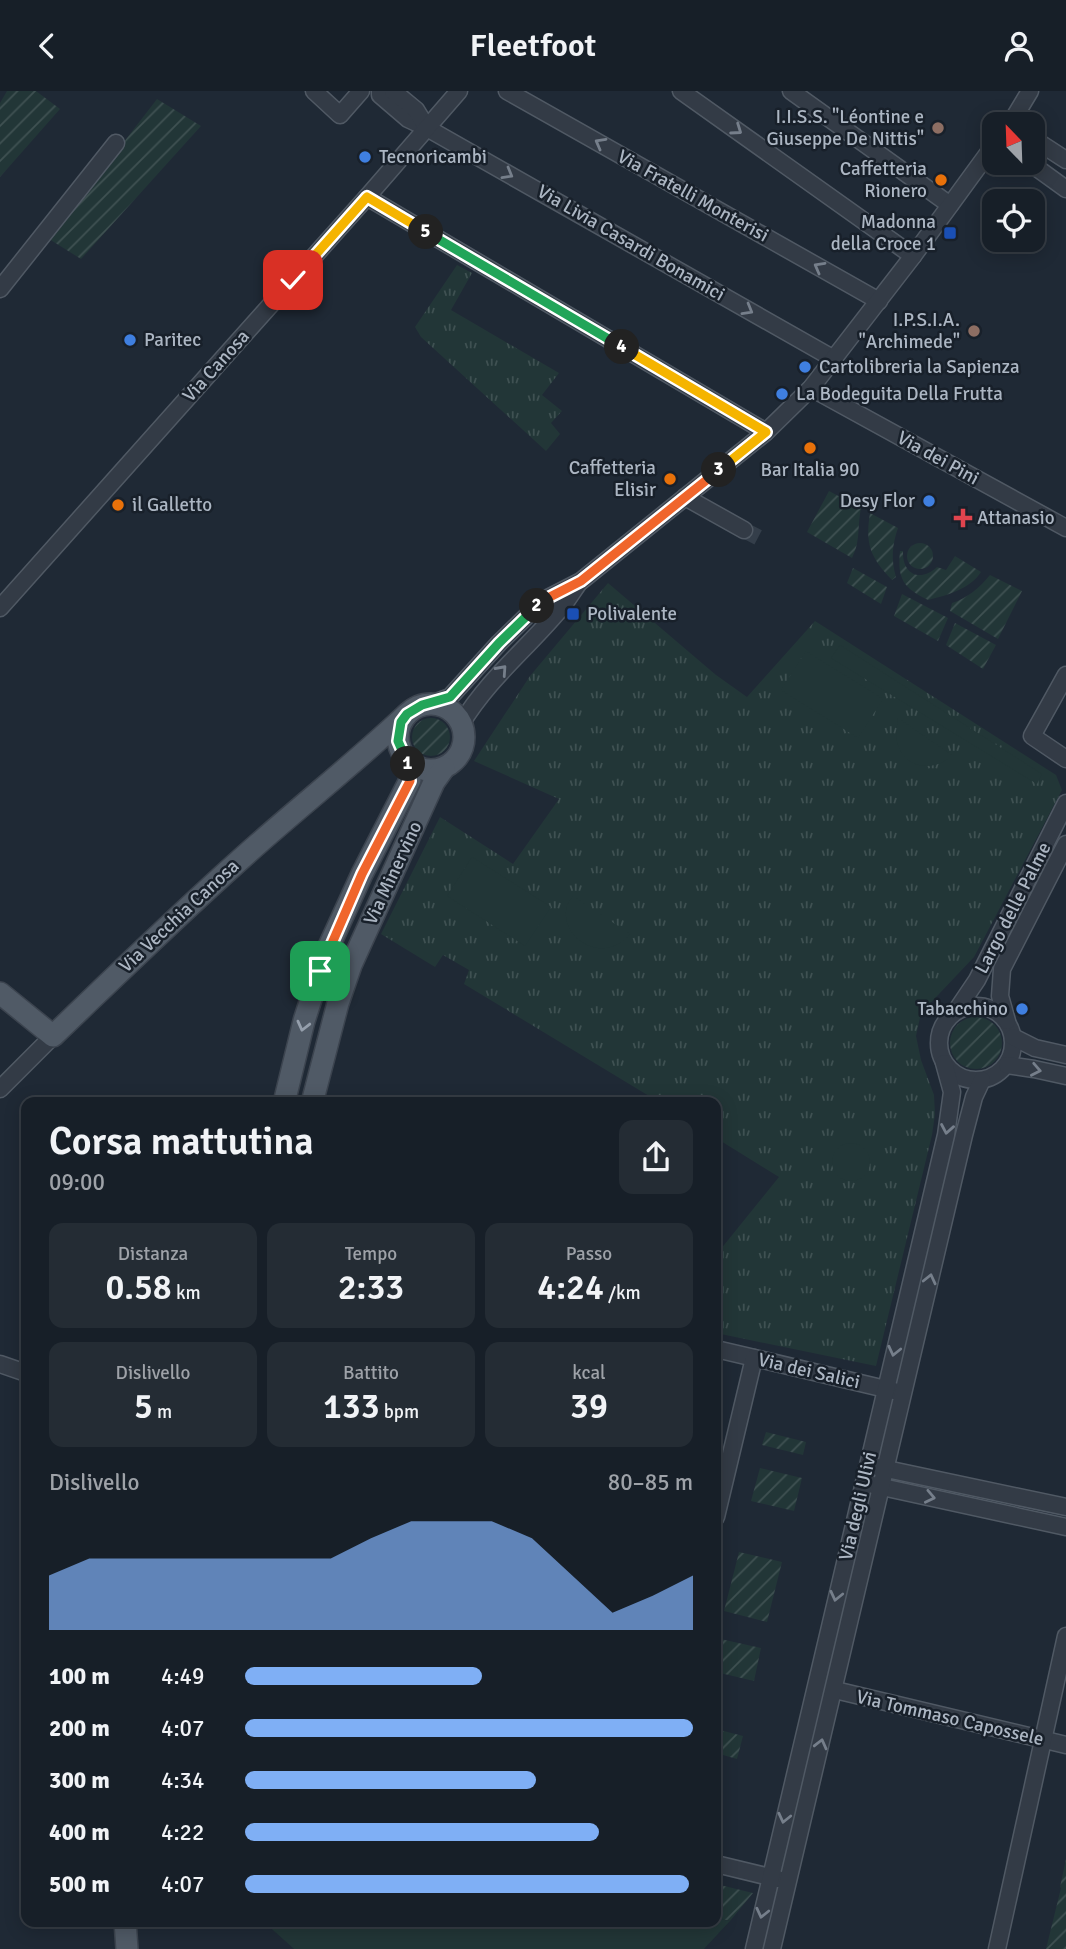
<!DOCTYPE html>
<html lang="it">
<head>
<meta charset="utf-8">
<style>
  :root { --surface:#171f28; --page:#242c34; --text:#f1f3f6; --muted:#9ea2a8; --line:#363d45; --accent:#7faff5 }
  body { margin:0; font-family:Signika,sans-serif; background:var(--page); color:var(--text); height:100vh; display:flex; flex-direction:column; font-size:26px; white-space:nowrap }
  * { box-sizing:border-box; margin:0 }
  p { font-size:23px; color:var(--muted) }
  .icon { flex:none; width:38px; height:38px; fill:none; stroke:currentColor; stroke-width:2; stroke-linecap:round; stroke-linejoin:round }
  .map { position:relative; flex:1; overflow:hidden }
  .side { position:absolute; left:21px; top:1006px; width:700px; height:830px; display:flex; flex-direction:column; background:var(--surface); border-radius:14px; box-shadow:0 4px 18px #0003,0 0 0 2px var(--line) }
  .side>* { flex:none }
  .needle { width:46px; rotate:337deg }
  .buttons { position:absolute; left:982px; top:21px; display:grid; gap:14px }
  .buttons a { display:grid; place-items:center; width:63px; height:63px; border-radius:14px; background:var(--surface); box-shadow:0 4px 18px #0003,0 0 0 2px var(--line); font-size:35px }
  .pin { position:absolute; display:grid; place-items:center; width:60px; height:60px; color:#fff; margin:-30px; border-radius:14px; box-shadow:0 4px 10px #0006 }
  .km { position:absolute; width:35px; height:35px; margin:-18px; border-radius:50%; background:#222; color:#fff; font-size:19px; line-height:35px; text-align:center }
  .round { display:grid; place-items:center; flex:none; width:74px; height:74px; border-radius:14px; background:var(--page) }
  .summary { display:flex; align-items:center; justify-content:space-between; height:119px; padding:0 28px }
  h1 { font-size:38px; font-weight:600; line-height:52px }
  .stats { display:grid; grid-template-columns:repeat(3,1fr); gap:10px; height:119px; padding:7px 28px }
  .stats div { display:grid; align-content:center; border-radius:14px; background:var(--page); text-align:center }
  .stats b { font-size:35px; font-weight:600 }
  .stats small { font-size:19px; font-weight:400 }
  .stats p { font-size:19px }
  .chart { height:196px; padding:14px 28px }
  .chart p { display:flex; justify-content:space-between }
  .chart svg { width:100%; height:126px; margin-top:7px; fill:var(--accent); opacity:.7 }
  ul { padding:0 28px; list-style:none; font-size:23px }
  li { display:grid; grid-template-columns:112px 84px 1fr; align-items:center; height:52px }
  li i { height:18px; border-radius:9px; background:var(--accent) }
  header { display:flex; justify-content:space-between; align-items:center; height:91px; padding:0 28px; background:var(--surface); font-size:32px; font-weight:600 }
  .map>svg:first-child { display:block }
</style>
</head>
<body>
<header><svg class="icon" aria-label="back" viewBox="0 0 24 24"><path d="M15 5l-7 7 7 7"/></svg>Fleetfoot<svg class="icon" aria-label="person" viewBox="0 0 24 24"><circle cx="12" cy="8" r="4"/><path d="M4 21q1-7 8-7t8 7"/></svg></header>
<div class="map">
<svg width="1066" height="1858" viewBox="0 0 1066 1858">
  <defs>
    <pattern id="grass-tufts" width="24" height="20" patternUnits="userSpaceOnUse" patternTransform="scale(1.75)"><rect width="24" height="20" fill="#223637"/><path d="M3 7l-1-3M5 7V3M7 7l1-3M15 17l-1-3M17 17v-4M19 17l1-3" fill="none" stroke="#3f5152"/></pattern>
    <pattern id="garden-furrows" width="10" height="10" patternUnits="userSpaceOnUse" patternTransform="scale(1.75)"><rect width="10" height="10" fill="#223637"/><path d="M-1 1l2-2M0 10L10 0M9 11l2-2" fill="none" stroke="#3f5152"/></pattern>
  </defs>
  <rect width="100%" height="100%" fill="#1f2935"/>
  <g fill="url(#grass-tufts)">
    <polygon points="457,174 472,182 451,219 559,282 542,304 562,320 551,332 560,343 546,360 421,246 415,236"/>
    <polygon points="608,492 716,584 747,606 815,530 1056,684 1062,699 974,866 921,922 916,945 921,969 934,1004 935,1023 932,1044 876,1275 716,1242 716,1164 779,1086 716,1047 716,1012 659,1011 464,893 469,879 443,864 435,876 381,843 440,726 513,773 559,708 474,670 530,585"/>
  </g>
  <g fill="url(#garden-furrows)">
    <polygon points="7,0 36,0 60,18 0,86 0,12"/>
    <polygon points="157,8 201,35 81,168 49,148"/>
    <path d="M829,400l32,17c-4,20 0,32 -9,50l-45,-26z"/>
    <path d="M870,422l28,15c-6,17 -7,32 -2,49l-4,3c-22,-23 -27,-36 -22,-67z"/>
    <circle cx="920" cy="465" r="13"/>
    <path d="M900,460h3c-1,23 17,32 34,16l9,3 9,-14 26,16c-11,17 -33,23 -53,28 -24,-12 -31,-20 -28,-49z"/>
    <polygon points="853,477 887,496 881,513 847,492"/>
    <path d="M990,484l32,16 -24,48 -48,-28 2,-8c16,-5 27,-15 38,-28z"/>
    <polygon points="902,503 948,527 938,550 894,525"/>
    <polygon points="955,532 996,554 983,578 946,554"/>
    <circle cx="431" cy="646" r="19"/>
    <circle cx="976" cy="952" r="26"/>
    <polygon points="766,1341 806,1351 803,1364 762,1354"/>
    <polygon points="760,1377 802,1387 794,1420 751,1410"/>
    <polygon points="739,1461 782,1471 767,1531 724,1520"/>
    <polygon points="716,1547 761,1557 754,1590 716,1581"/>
    <polygon points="716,1638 743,1645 737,1668 716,1662"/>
    <polygon points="1066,1768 1066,1858 1046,1858 1061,1797 1060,1796"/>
    <polygon points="716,1793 753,1802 730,1830 716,1827"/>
  </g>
  <g fill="#223637">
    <polygon points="840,554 1042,683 1037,693 831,567"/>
    <polygon points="806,560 883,608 858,647 781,599"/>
    <path d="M898,627l54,37c-16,17 -46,15 -54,-10 -3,-9 -1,-18 0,-27z"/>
    <polygon points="472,766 551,816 525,855 447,805"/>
    <path d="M573,805l57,38c-26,32 -72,4 -63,-28 1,-4 4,-7 6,-10z"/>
    <circle cx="851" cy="1071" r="19"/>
    <polygon points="716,1827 730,1830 704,1858 294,1858 264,1831 716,1830"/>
  </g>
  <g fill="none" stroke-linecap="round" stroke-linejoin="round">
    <polyline stroke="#343e4a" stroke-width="16" stroke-dasharray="16 8" stroke-linecap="butt" points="744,439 763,449"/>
    <g stroke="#505964" stroke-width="19">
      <g id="minor">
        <polyline points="314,0 340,24 361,0"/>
        <polyline points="380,0 380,4 408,28 427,37 834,268"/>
        <polyline points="393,0 416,19 427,37"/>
        <polyline points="507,0 879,210"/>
        <polyline points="681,0 913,165"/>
        <polyline points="791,0 950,114"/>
        <polyline points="1012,30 1030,0"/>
        <polyline points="1032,47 1066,69"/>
        <polyline points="1030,72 1066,98"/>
        <polyline points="367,106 766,341"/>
        <polyline points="0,198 116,52"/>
        <polyline points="811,297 1066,437"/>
        <polyline points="685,406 744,439"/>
        <polyline points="0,517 367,106 459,0"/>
        <polyline points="1066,584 1032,645 1066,668"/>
        <polyline points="431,613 450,606 499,552 542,510 581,490 766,341 811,297 913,165 994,54"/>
        <path d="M461,633c27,-44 61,-71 94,-109 9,-9 16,-21 23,-31"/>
        <circle cx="976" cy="952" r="37"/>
        <polyline points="956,920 977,889 1066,712"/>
        <polyline points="1007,930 1000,905 1002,878 1066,753"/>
        <polyline points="1013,946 1035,957 1066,964"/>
        <polyline points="1007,974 1034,978 1066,985"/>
        <polyline points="0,998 53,945"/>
        <polyline points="716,1258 894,1300"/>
        <polyline points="0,1273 26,1282"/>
        <polyline points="877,1376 1066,1416"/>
        <polyline points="873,1394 1066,1436"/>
        <polyline points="716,1426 754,1267"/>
        <polyline points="835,1599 1066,1654"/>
        <polyline points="716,1773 778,1788"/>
        <polyline points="754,1858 946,1044 952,1001 944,972"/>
        <polyline points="772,1858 964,1044 974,1006 982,989"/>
        <polyline points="997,1858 1066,1545"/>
      </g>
    </g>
    <g stroke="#3c444f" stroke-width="24">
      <g id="major">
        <circle cx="431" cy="646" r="33"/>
        <path d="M0,902l53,43c68,-65 135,-131 206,-193 49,-43 100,-84 148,-129"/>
        <polyline points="284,1012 304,930 325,864 362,783 410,689 408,670"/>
        <polyline points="312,1012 338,912 351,874 434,691 444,677"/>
        <polyline points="125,1830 127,1858"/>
      </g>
    </g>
    <use href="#minor" stroke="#333b46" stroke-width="16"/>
    <use href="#major" stroke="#505a66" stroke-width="21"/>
  </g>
  <defs><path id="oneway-chevron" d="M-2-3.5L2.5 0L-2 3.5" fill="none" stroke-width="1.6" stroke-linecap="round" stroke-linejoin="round" transform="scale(1.75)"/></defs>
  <g stroke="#767f8b">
    <use href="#oneway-chevron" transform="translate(737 39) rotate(35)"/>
    <use href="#oneway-chevron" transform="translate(600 52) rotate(-151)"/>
    <use href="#oneway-chevron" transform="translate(508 83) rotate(30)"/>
    <use href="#oneway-chevron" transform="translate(819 176) rotate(-151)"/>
    <use href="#oneway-chevron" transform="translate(748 219) rotate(30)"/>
    <use href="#oneway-chevron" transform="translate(502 579) rotate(-48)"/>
    <use href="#oneway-chevron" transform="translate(1036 979) rotate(11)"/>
    <use href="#oneway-chevron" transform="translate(947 1038) rotate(100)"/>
    <use href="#oneway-chevron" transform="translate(930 1188) rotate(-77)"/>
    <use href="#oneway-chevron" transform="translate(894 1260) rotate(103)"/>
    <use href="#oneway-chevron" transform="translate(930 1406) rotate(12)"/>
    <use href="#oneway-chevron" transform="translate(836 1505) rotate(103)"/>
    <use href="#oneway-chevron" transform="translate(821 1653) rotate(-76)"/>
    <use href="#oneway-chevron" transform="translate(784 1727) rotate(103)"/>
    <use href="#oneway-chevron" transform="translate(762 1822) rotate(103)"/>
  </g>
  <use stroke="#959fac" href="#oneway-chevron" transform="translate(303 935) rotate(104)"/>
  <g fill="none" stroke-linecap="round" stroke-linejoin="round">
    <g stroke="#fff" stroke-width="14">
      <polyline id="split-1" points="320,880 362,783 410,690 408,673"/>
    </g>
    <g stroke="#fff" stroke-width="14">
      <polyline id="split-2" points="408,673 398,650 401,631 407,623 422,614 450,606 499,552 537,515"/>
    </g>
    <g stroke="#fff" stroke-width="14">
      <polyline id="split-3" points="537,515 542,510 581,490 719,379"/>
    </g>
    <g stroke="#fff" stroke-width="14">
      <polyline id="split-4" points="622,256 766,341 719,379"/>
    </g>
    <g stroke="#fff" stroke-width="14">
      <polyline id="split-5" points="426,141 622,256"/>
    </g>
    <g stroke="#fff" stroke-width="14">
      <polyline id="split-6" points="293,189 367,106 426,141"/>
    </g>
    <use href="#split-1" stroke="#f0652b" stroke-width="9"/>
    <use href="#split-2" stroke="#22a559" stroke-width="9"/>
    <use href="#split-3" stroke="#f0652b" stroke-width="9"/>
    <use href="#split-4" stroke="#f5b400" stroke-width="9"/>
    <use href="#split-5" stroke="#22a559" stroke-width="9"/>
    <use href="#split-6" stroke="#f5b400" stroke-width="9"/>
  </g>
  <g fill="#8d6e63" stroke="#18202a" stroke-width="2.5">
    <circle cx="938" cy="37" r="7"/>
    <circle cx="974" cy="240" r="7"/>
  </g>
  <g fill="#3f7fe0" stroke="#18202a" stroke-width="2.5">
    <circle cx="365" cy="66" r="7"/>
    <circle cx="130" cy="249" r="7"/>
    <circle cx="805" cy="276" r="7"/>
    <circle cx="782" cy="303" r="7"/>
    <circle cx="929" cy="410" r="7"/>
    <circle cx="1022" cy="918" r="7"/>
  </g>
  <g fill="#e8710a" stroke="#18202a" stroke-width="2.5">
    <circle cx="941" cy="89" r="7"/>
    <circle cx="810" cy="357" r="7"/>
    <circle cx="670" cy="388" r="7"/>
    <circle cx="118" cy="414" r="7"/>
  </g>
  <g fill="#1a4fb4" stroke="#18202a" stroke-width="2.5">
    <rect x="943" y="135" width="14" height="14" rx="3.5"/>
    <rect x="566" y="516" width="14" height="14" rx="3.5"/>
  </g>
  <path fill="#e0444e" stroke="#18202a" stroke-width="2.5" d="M959.5 416.5h7v7h7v7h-7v7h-7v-7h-7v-7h7z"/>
  <g text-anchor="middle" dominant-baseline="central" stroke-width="5" stroke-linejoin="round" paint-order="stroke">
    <g font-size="19" fill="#acb6c3" stroke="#18202a" text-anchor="end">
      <text x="924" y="26">I.I.S.S. "Léontine e<tspan x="924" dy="22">Giuseppe De Nittis"</tspan></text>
      <text x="379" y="66" text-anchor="start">Tecnoricambi</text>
      <text x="927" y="78">Caffetteria<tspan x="927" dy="22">Rionero</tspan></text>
      <text x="936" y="131">Madonna<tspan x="936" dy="22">della Croce 1</tspan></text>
      <text x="960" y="229">I.P.S.I.A.<tspan x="960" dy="22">"Archimede"</tspan></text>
      <text x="144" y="249" text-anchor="start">Paritec</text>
      <text x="819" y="276" text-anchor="start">Cartolibreria la Sapienza</text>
      <text x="796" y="303" text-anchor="start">La Bodeguita Della Frutta</text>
      <text x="656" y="377">Caffetteria<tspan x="656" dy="22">Elisir</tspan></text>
      <text x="810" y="379" text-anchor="middle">Bar Italia 90</text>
      <text x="915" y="410">Desy Flor</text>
      <text x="132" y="414" text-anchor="start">il Galletto</text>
      <text x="977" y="427" text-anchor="start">Attanasio</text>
      <text x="587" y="523" text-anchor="start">Polivalente</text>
      <text x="1008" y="918">Tabacchino</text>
    </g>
    <g font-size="19" fill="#acb6c3" stroke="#18202a">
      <text transform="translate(693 105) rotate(29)">Via Fratelli Monterisi</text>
      <text transform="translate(631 152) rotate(30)">Via Livia Casardi Bonamici</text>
      <text transform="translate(216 275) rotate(-48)">Via Canosa</text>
      <text transform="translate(938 367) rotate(29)">Via dei Pini</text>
      <text transform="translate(393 782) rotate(-65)">Via Minervino</text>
      <text transform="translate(1013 817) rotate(-63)">Largo delle Palme</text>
      <text transform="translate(179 825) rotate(-43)">Via Vecchia Canosa</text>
      <text transform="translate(809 1280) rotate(13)">Via dei Salici</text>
      <text transform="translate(858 1415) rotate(-77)">Via degli Ulivi</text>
      <text transform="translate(950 1627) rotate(13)">Via Tommaso Capossele</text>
    </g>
  </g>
</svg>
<div class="buttons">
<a><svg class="needle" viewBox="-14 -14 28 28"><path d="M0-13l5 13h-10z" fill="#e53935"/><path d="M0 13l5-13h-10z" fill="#9ea2a8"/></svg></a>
<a><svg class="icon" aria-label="locate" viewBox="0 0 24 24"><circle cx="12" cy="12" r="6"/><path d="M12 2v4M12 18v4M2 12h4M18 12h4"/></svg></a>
</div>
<div class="pin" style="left:320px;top:880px;background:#1e9e55"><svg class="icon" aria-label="arrive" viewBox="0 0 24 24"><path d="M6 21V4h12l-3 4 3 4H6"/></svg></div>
<div class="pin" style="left:293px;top:189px;background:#d93025"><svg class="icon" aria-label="check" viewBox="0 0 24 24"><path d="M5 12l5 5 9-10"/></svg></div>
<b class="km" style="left:408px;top:673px">1</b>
<b class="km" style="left:537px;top:515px">2</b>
<b class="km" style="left:719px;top:379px">3</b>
<b class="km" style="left:622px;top:256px">4</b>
<b class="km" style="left:426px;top:141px">5</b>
<section class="side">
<div class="summary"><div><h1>Corsa mattutina</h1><p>09:00</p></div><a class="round"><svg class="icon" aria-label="share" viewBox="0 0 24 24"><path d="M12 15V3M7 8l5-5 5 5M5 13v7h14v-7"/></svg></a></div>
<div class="stats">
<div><p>Distanza</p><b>0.58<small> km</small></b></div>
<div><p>Tempo</p><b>2:33</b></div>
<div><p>Passo</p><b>4:24<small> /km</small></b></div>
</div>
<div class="stats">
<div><p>Dislivello</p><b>5<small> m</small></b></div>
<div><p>Battito</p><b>133<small> bpm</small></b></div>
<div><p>kcal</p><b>39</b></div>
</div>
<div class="chart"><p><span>Dislivello</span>80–85 m</p>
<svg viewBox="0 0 160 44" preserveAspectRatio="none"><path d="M0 44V25L10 19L20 19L30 19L40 19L50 19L60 19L70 19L80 12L90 6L100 6L110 6L120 12L130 25L140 38L150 32L160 25V44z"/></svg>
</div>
<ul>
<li><b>100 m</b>4:49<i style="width:53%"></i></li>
<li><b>200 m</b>4:07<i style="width:100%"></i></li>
<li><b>300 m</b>4:34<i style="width:65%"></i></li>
<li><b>400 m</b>4:22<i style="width:79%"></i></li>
<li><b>500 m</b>4:07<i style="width:99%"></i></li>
</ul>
</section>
</div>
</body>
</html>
